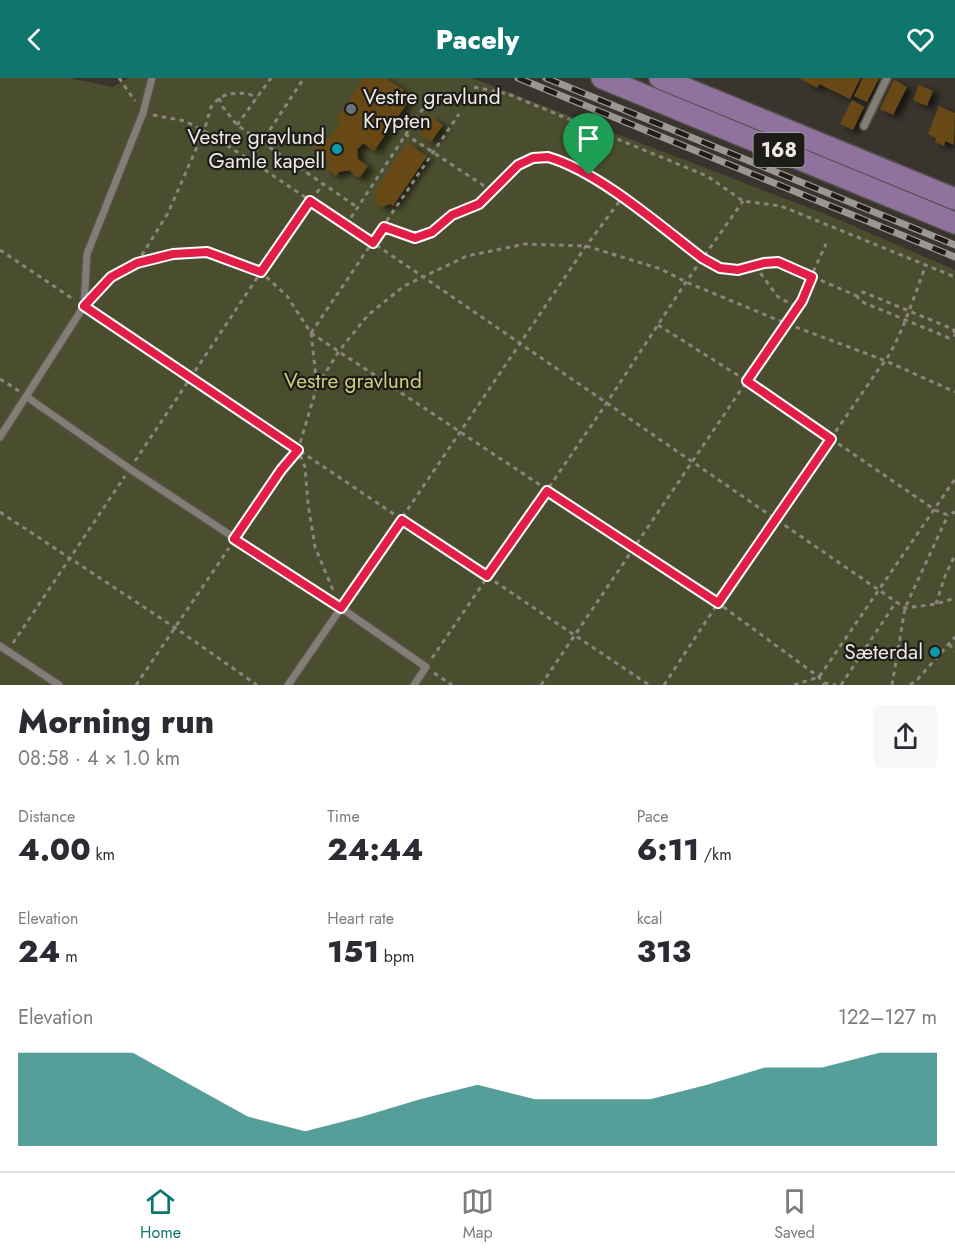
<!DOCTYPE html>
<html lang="en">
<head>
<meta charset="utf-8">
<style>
  :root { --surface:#fff; --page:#f7f7f7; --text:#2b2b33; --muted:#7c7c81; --line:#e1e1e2; --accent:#0f766e }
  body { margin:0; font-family:Jost,sans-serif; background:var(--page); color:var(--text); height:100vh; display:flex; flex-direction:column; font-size:22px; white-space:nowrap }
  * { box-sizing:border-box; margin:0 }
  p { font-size:20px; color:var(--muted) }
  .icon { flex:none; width:33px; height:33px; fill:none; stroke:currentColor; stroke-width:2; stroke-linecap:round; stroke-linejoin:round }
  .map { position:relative; height:607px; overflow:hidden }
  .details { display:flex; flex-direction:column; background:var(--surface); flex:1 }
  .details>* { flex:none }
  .pin { position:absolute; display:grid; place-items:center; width:51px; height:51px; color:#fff; margin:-62px -26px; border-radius:50% 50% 50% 0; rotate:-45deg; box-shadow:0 0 6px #0007 }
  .pin .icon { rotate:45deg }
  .round { display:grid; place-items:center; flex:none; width:63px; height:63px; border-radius:6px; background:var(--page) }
  .summary { display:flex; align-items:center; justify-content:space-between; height:102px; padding:0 18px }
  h1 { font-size:33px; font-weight:800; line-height:45px }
  .figures { display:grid; grid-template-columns:repeat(3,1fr); gap:9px; height:102px; padding:6px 18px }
  .figures div { display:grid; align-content:center }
  .figures b { font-size:30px; font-weight:800 }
  .figures small { font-size:16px; font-weight:400 }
  .figures p { font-size:16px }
  .chart { height:168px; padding:12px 18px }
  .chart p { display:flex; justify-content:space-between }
  .chart svg { width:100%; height:108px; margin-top:6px; fill:var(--accent); opacity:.7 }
  header { display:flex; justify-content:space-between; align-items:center; height:78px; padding:0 18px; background:var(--accent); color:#fff; font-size:27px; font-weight:800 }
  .menu { display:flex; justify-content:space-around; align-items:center; height:84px; border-top:2px solid var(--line); background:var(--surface); font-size:16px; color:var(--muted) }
  .menu a { display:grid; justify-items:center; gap:3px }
  .menu .on { color:var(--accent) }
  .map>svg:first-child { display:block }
</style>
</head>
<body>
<header><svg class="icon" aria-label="back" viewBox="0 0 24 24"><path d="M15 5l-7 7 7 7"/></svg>Pacely<svg class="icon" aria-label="heart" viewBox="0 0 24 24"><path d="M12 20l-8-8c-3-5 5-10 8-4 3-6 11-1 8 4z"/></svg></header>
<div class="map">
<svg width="955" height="607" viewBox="0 0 955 607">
  <defs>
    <filter id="shadow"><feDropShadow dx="6" dy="3.5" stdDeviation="3" flood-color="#0009"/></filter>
  </defs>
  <rect width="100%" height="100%" fill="#39342d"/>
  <polygon fill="#4b4e2e" points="0,0 69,0 113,9 129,0 472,0 835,140 955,192 955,607 0,607"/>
  <g fill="#684918" filter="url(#shadow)">
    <polygon points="364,0 385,0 404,12 399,19 408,24 374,73 363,65 357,72 358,81 368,88 360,99 354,98 350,92 339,94 336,98 325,90 328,87 325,75 318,74 315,68 323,57 329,61 341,44 337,41"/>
    <polygon points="799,0 857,0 860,1 850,21 819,6 817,10"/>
    <polygon points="863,0 879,0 867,24 854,18"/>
    <polygon points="894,2 907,9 893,37 880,31"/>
    <polygon points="919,7 933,13 927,28 913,22"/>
    <polygon points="852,22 864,29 853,52 840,46"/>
    <polygon points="939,28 955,35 954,67 945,63 944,68 935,64 936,60 928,56"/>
    <polygon points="431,39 443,47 431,64 419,56"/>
    <polygon points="407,65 427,78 393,128 390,126 381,129 376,124 377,118 374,115"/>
  </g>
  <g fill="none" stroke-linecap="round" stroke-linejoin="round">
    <g stroke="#55524b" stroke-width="10">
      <g id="lane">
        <polyline points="864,48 887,0"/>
        <polyline points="27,319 130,391 341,530 426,589 414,607"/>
        <polyline points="0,359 84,228 87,176 143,35 152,0"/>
        <polyline points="0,568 59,607"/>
        <polyline points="288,607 341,530"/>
      </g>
    </g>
    <g stroke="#55524b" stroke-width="24">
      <g id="primary">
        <polyline points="602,0 955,145"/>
        <polyline points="660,0 955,121"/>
      </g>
    </g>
    <g stroke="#89857f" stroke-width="3" stroke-dasharray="4.5 4.5" stroke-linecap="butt">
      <polyline points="119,0 135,23"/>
      <polyline points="474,9 508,16 707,98 743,123 781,128 955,199"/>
      <polyline points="219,20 222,28 237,47 357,129"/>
      <polyline points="153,37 185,43 204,53 250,82 422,198 905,530 936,526 955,520"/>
      <polyline points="237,47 271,0"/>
      <polyline points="405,56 492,113"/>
      <polyline points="250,82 304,0"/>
      <polyline points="346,147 430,20"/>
      <path d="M384,149l31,11 17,-6 20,-17 27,-11 39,-39 15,-7 15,-1 15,4 26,14 113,83c19,11 30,14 52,9 8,-2 15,-6 24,-5l79,34"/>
      <polyline points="0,172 73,221"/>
      <polyline points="137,185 168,135 204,53 211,29 219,20 228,16 247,15 257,20"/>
      <polyline points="755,188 778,219 797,229 826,166"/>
      <polyline points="95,216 111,199 137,185 173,176 207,174 261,194 287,218 311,255 317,308 298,372 305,389 308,426 315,469 333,512"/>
      <polyline points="91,233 649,607"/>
      <polyline points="658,247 747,303 935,432 948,437 955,434"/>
      <polyline points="311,255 718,525 819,599 824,607"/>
      <polyline points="311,255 459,36"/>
      <polyline points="955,255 953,251 863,214 857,218 860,223 949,260 955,257"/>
      <polyline points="0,301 19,313"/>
      <polyline points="317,308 339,273 368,237 404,208 467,178 525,166 586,168 661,191 686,204 785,245 886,283 955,314"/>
      <polyline points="135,383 261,194 323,106"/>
      <polyline points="0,434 174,549 257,607"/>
      <polyline points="240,451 281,391 298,372"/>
      <polyline points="347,521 586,168 622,120"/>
      <polyline points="936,526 945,498 955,477"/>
      <polyline points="13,565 125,398"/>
      <polyline points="949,566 955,573"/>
      <polyline points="432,580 606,326 686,204 743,123"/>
      <polyline points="434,595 452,607"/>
      <polyline points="824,605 836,607"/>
      <polyline points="136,607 229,470"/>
      <polyline points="541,607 797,229"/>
      <path d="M664,607l54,-82 162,-236c18,-18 36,-77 46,-102"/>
      <polyline points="794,607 819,599 955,401"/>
      <polyline points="841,607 896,524"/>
      <polyline points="892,607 905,530 948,437"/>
      <polyline points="910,607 917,602 955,559"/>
    </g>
    <use href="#lane" stroke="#827d75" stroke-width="7"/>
    <use href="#primary" stroke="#8f739e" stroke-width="21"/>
    <g stroke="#9b9792" stroke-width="7">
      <g id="rail">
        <polyline points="518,0 955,179"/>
        <polyline points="546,0 955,167"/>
      </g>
    </g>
    <use href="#rail" stroke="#1e1c19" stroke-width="4.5" stroke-dasharray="14" stroke-linecap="butt"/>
  </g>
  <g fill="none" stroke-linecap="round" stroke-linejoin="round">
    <g stroke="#fff" stroke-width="12">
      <path id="route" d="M548,79c51,15 111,68 154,101l18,10 18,2 26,-7 14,-1 34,15 -10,24 -55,80 84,58 -113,164 -171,-112 -60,85 -85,-56 -61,88 -107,-69 47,-69 17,-20 -214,-144 27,-29 26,-14 36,-9 34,-2 54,20 49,-71 63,42 11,-16 31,11 17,-6 20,-17 27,-11 39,-39 15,-7z"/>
    </g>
    <use href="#route" stroke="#e11d48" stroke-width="8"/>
  </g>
  <circle fill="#6b7280" stroke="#1e1c19" stroke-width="2" cx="351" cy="31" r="6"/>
  <g fill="#0f9aa8" stroke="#1e1c19" stroke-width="2">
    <circle cx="337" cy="71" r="6"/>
    <circle cx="935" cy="574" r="6"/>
  </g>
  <g text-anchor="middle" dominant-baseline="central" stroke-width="4.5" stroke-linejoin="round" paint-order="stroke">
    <rect fill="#1e1c19" stroke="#afaca8" stroke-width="1.5" x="753.5" y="55" width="51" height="34" rx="4.5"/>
    <g font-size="20" font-weight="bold" fill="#edeae6">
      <text x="779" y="72">168</text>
    </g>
    <g font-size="21" fill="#edeae6" stroke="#1e1c19" text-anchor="end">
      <text x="363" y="19" text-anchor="start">Vestre gravlund<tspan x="363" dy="24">Krypten</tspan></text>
      <text x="325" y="59">Vestre gravlund<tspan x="325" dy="24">Gamle kapell</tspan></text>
      <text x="923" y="574">Sæterdal</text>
    </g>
    <g font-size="21" fill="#c9d07d" stroke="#1e1c19">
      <text x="353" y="303">Vestre gravlund</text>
    </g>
  </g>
</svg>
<div class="pin" style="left:589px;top:97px;background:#1e9e55"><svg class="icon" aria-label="arrive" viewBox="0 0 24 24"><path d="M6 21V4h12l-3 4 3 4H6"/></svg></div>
</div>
<section class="details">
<div class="summary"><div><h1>Morning run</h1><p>08:58 · 4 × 1.0 km</p></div><a class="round"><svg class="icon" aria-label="share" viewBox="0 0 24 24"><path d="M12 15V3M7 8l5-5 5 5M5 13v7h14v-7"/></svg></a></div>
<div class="figures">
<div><p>Distance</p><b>4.00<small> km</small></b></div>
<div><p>Time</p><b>24:44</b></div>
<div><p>Pace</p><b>6:11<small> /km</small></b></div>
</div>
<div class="figures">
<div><p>Elevation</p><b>24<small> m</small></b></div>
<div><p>Heart rate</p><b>151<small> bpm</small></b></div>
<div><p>kcal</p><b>313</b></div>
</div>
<div class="chart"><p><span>Elevation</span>122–127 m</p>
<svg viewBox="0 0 160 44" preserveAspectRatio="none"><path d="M0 44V6L10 6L20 6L30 19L40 32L50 38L60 32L70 25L80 19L90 25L100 25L110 25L120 19L130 12L140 12L150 6L160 6V44z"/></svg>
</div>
</section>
<nav class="menu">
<a class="on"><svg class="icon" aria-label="home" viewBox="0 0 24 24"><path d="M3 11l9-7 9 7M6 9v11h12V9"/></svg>Home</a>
<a><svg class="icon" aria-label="map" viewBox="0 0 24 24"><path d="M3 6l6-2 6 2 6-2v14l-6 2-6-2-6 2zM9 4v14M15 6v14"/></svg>Map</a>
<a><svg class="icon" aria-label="saved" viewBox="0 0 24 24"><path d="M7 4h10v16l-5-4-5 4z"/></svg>Saved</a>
</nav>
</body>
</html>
